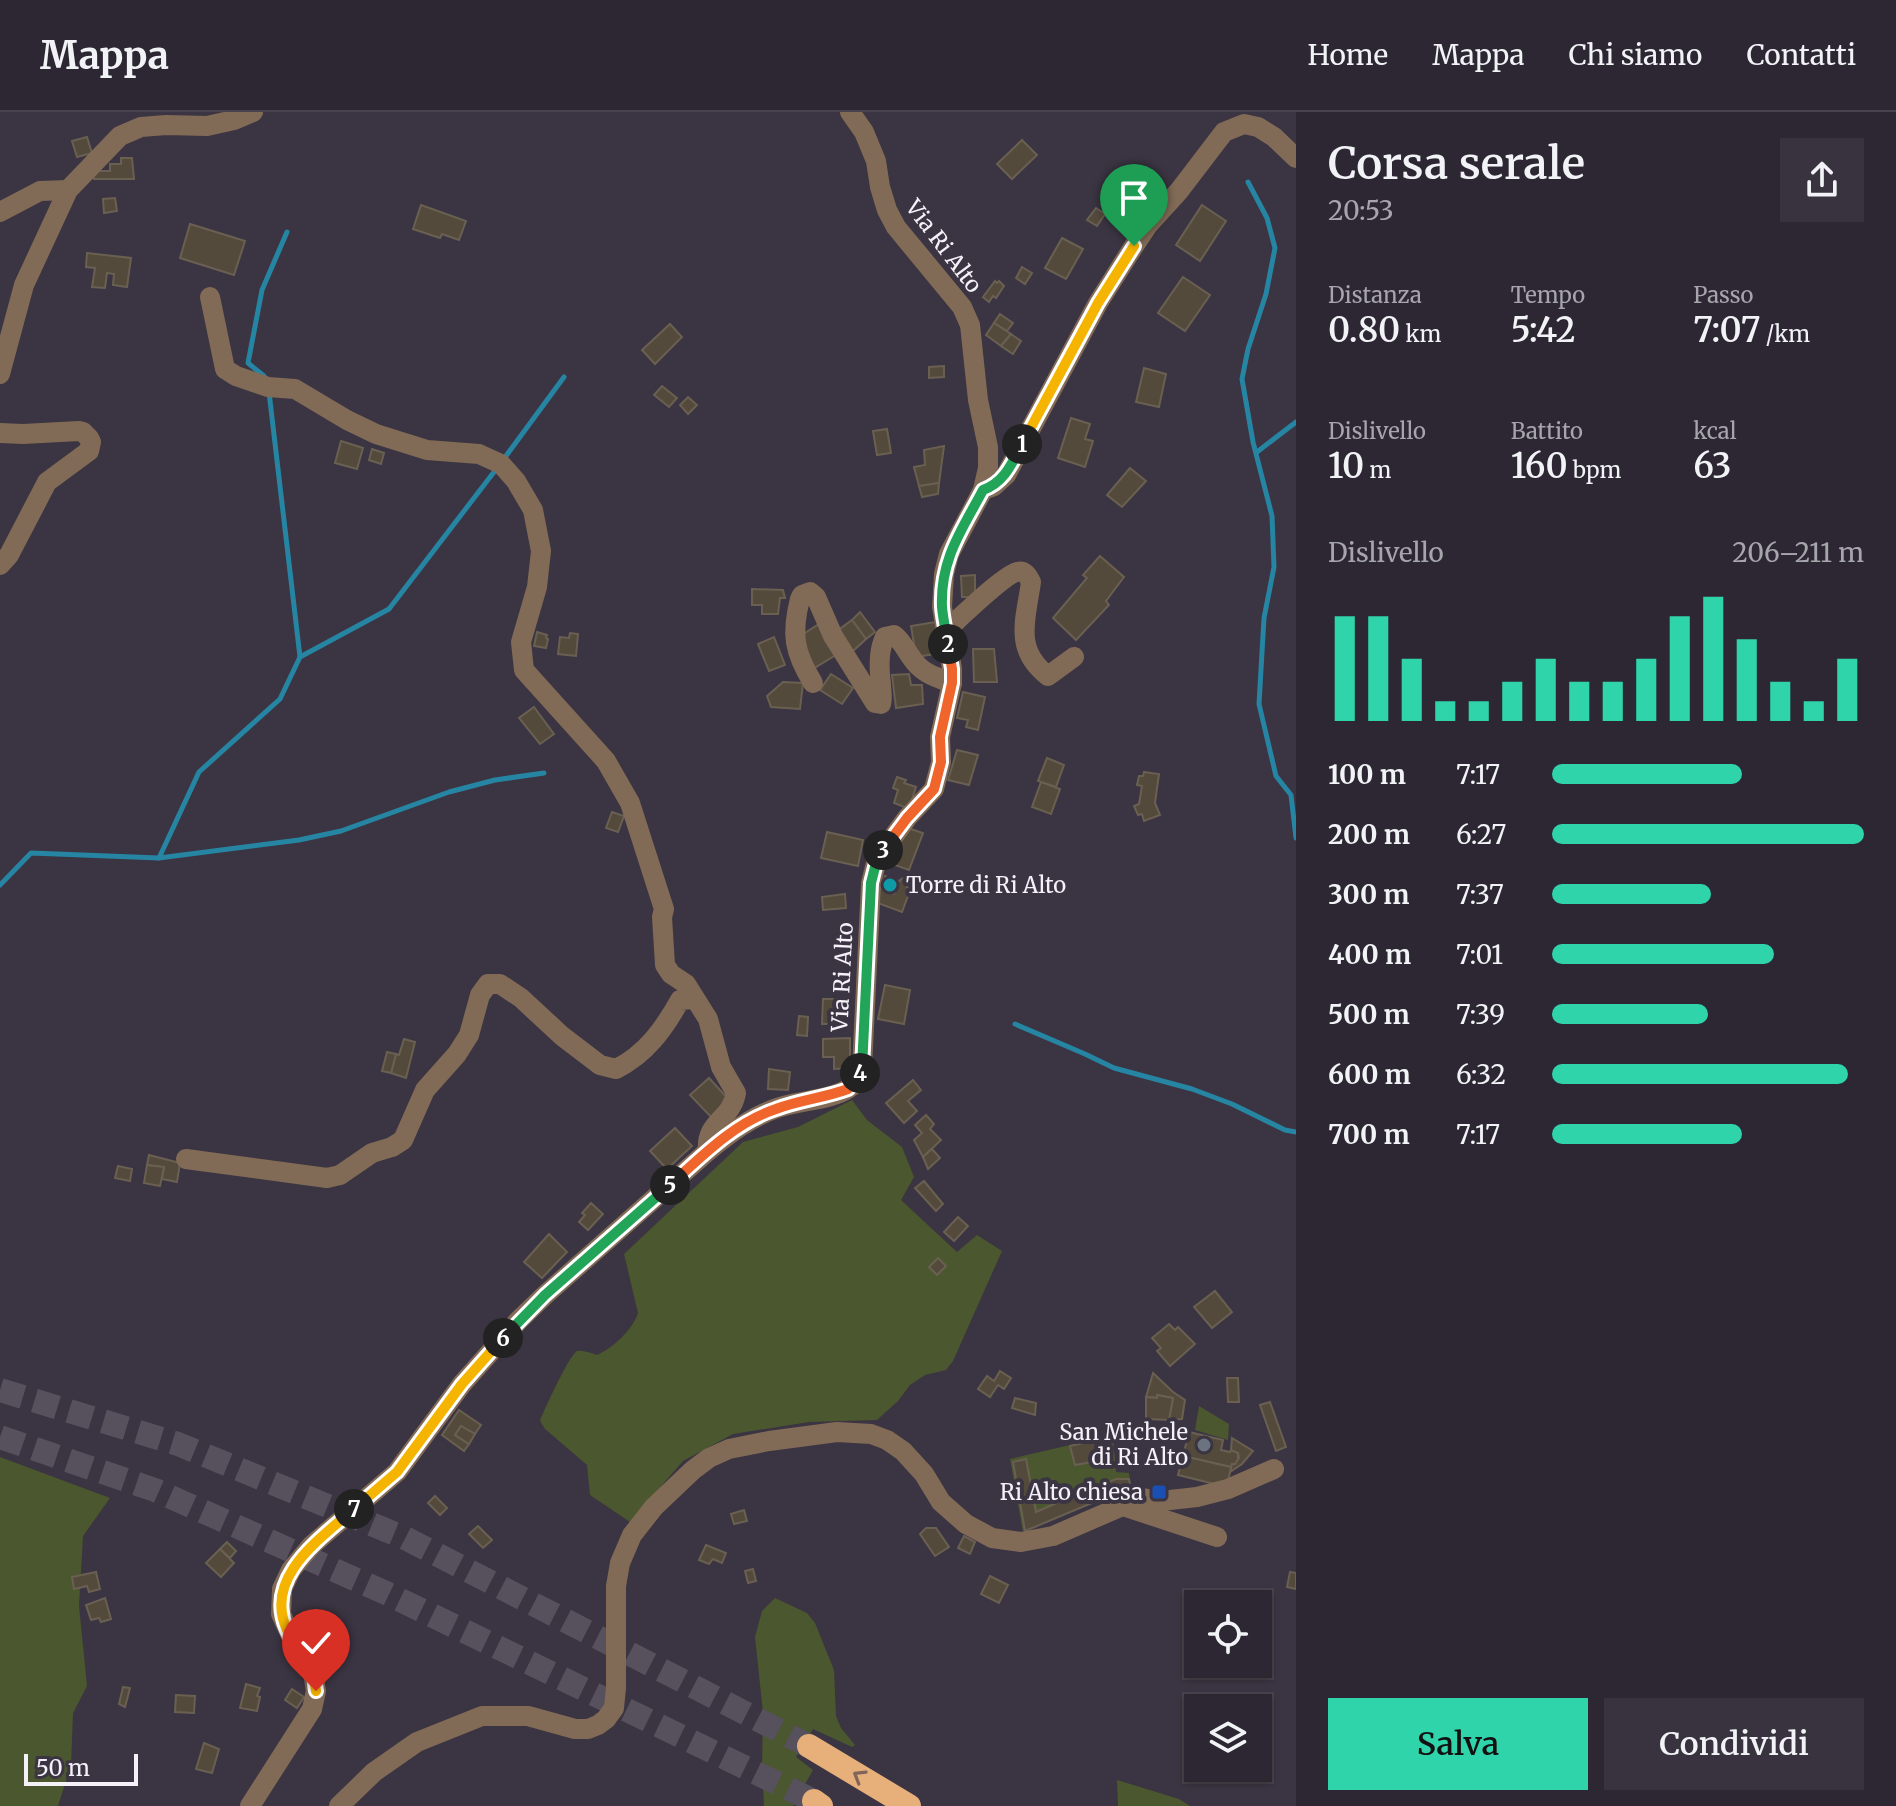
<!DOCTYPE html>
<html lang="it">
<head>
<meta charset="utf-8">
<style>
  :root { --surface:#2c2732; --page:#38333e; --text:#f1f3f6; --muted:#a6a5ac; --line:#48444d; --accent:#30d4aa }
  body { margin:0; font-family:Merriweather,serif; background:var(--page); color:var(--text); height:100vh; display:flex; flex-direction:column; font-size:30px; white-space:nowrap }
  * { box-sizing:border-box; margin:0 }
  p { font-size:26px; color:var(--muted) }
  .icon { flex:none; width:44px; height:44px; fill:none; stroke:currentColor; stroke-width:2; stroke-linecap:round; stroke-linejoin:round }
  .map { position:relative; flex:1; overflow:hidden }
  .panel { display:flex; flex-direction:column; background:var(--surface); width:600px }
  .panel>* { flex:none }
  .buttons { position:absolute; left:1184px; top:1478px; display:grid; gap:16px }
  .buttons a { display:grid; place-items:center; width:88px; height:88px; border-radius:0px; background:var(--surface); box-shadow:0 2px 6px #0004,0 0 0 2px var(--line); font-size:40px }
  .scale { position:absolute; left:24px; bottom:20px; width:114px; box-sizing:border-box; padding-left:8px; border:4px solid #f5f1f9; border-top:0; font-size:22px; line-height:28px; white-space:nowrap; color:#f5f1f9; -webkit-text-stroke:6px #3b3442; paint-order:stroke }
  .pin { position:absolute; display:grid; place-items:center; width:68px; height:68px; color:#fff; margin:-82px -34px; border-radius:50% 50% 50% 0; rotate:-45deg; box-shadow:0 0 8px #0007 }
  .pin .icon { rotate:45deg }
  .km { position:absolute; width:40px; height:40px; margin:-20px; border-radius:50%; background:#222; color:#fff; font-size:22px; line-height:40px; text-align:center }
  .round { display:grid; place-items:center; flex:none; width:84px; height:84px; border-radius:0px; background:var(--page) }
  .summary { display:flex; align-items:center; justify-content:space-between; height:136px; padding:0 32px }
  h1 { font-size:44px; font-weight:600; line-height:60px }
  .stats { display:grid; grid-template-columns:repeat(3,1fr); gap:12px; height:136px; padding:8px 32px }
  .stats div { display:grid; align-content:center }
  .stats b { font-size:34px; font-weight:600 }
  .stats small { font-size:22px; font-weight:400 }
  .stats p { font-size:22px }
  .chart { height:224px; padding:16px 32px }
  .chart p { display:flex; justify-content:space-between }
  .chart svg { width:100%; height:144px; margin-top:8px; stroke:var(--accent); stroke-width:6 }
  .cta { display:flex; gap:16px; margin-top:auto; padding:16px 32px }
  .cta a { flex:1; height:92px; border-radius:0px; background:var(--accent); color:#111; font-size:32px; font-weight:600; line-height:92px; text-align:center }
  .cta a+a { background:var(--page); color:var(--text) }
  ul { padding:0 32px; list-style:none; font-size:26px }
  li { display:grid; grid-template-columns:128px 96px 1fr; align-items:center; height:60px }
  li i { height:20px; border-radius:10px; background:var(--accent) }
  header { display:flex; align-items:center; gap:48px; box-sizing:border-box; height:112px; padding:0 40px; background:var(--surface); border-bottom:2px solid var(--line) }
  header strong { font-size:38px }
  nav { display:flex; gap:44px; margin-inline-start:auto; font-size:28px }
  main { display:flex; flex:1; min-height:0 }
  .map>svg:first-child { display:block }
</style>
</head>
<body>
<header>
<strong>Mappa</strong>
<nav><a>Home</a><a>Mappa</a><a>Chi siamo</a><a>Contatti</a></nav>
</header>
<main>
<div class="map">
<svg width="1296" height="1694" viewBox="0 0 1296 1694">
  <rect width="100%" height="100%" fill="#3b3442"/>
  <g fill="#4b572e">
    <path d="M852,988l15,20 35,27 12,30 -13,23 56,52 20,-17 25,16 -49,110 -7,9 -21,5 -15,10 -12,16 -21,19 -68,2 -76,12 -50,27 -53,61 -40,-27 -3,-30 -42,-36 -5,-8c4,-11 30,-67 37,-70 6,-1 14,2 20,4 16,-7 36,-26 41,-42l-14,-59 119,-112 55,-15z"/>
    <polygon points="1199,1294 1229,1312 1228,1328 1195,1318"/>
    <polygon points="1113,1323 1116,1360 1129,1361 1131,1377 1117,1381 1023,1420 1010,1347"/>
    <polygon points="0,1345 110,1386 83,1424 79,1494 87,1574 73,1601 71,1653 58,1694 0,1694"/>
    <polygon points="775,1486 807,1501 815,1511 834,1558 836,1604 841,1616 855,1633 852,1635 813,1617 796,1645 813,1658 793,1694 764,1694 762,1653 763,1601 755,1525 762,1499"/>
    <polygon points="1117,1668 1179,1687 1190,1694 1118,1694"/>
  </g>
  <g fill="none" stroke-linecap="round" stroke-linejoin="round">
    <g stroke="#2685a2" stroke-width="5">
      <polyline points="1248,70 1267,106 1275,136 1266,182 1248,237 1242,267 1253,330 1272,404 1274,455 1264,506 1259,592 1276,664 1291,683 1296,726"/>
      <polyline points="264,264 248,251 262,178 287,120"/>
      <polyline points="1257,340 1296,310"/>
      <polyline points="503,348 564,265"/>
      <polyline points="300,545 389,497 497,356"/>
      <polyline points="159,746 299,728 341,719 449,680 495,668 544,661"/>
      <polyline points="0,773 31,741 159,746 199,660 280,587 300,545 269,280"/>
      <polyline points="1015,912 1085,942 1114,956 1192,977 1232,992 1285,1018 1296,1020"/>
    </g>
  </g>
  <g fill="#534a3c" stroke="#696052" stroke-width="2">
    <polygon points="87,25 92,41 77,45 72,29"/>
    <polygon points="1022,28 1037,43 1012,67 997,52"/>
    <polygon points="121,46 132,46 134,67 94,67 94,59 110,59 110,52 121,52"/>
    <polygon points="1129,63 1144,79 1125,96 1117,88 1122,83 1115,76"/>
    <polygon points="115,86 117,99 104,101 103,87"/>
    <polygon points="421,93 466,109 459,128 442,122 440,126 413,117"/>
    <polygon points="1202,93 1226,109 1200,149 1176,133"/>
    <polygon points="1096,96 1105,102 1097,114 1087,108"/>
    <polygon points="190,112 245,129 234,163 180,146"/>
    <polygon points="1062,126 1083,137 1066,167 1045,156"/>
    <polygon points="87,141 131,146 127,175 113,173 114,162 107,161 105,176 92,175 95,156 86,155"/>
    <polygon points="1022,155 1032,161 1025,172 1016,166"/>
    <polygon points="1183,165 1210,183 1185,219 1158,201"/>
    <polygon points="995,169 997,171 999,169 1004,174 996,186 993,184 989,190 983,185"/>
    <polygon points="1000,202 1013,211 1007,219 994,211"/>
    <polygon points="994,211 1011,222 1001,234 986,223"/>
    <polygon points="670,212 682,225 655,252 642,238"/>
    <polygon points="1011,222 1021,229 1013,242 1001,234"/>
    <polygon points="944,254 944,265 929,266 929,255"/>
    <polygon points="1144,256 1166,262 1159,295 1136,290"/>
    <polygon points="662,274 677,286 669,295 654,283"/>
    <polygon points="688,285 697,293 688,302 680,293"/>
    <polygon points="1071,306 1090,312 1085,327 1093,329 1085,355 1058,346"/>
    <polygon points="887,317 891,341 877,343 873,319"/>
    <polygon points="341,329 363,336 357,357 335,351"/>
    <polygon points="944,334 939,371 919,374 914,355 925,353 924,338"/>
    <polygon points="372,337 384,341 381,352 369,348"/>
    <polygon points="1130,356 1146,369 1122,395 1107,383"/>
    <polygon points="939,371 938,382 922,385 919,374"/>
    <polygon points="1100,444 1124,465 1106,489 1109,493 1076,528 1053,506 1087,466 1083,463"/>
    <polygon points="975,463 975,485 962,485 961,464"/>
    <polygon points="752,477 783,478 785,486 780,486 778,502 762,502 762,493 752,493"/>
    <polygon points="860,500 875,520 866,527 852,508"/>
    <polygon points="852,508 866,527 853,539 837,519"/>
    <polygon points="936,510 941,541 916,545 911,514"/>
    <polygon points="819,512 836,543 811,558 794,528"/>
    <polygon points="537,520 547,523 546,526 548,527 546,536 534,534"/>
    <polygon points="570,521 578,522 576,544 558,542 560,525 569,526"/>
    <polygon points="774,525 785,553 769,559 758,532"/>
    <polygon points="973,537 994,537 997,570 974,570"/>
    <polygon points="831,562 853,576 842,592 820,578"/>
    <polygon points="909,562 911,573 922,573 923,592 896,596 892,563"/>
    <polygon points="783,570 803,571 800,597 771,595 767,584"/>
    <polygon points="963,580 985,585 978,618 966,615 968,608 957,606"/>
    <polygon points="534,595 554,622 540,632 519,606"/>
    <polygon points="957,638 978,643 969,673 948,668"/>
    <polygon points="1047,646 1064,653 1056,675 1038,669"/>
    <polygon points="1144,660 1159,662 1155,691 1160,703 1144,709 1142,702 1138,703 1134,694 1139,692 1142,674 1137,673 1139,664 1143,664"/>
    <polygon points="897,665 906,668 904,671 916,675 909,697 894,691 898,678 893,676"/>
    <polygon points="1041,670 1060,677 1051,702 1032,695"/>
    <polygon points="612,700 624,704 618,720 606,716"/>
    <polygon points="905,715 923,721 909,758 892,752"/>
    <polygon points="827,720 863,728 858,754 821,746"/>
    <polygon points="885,764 899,769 894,782 880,776"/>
    <polygon points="904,765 910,767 907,775 911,776 902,800 875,790 880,776 894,782 899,769"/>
    <polygon points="845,782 846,796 823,798 822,785"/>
    <polygon points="885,873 910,878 904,912 878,907"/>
    <polygon points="823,887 846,887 844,912 822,912"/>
    <polygon points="799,904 808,905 807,924 797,923"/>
    <polygon points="850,926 850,956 834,957 834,945 823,945 823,927"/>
    <polygon points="404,927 415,930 406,966 391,961 396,942 399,943"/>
    <polygon points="387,940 396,942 391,961 382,959"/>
    <polygon points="769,957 790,960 788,978 768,977"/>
    <polygon points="709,966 730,989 711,1005 690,983"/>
    <polygon points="913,968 921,978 908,989 917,999 904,1011 886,991"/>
    <polygon points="926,1003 934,1012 930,1017 941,1028 923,1045 914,1028 922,1021 915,1013"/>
    <polygon points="675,1016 692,1034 667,1057 650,1039"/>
    <polygon points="932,1037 940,1046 928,1057 923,1045"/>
    <polygon points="149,1043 180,1051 177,1070 162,1067 164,1055 147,1053"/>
    <polygon points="147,1053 164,1055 160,1074 144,1071"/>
    <polygon points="118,1054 132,1057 130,1069 115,1066"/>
    <polygon points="924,1069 943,1092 936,1099 915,1076"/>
    <polygon points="591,1091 603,1102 588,1118 579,1110 585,1103 582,1101"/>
    <polygon points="958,1105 968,1114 954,1129 944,1120"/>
    <polygon points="549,1122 567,1140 542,1166 524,1150"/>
    <polygon points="938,1146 946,1154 937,1163 929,1155"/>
    <polygon points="1215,1179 1232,1200 1212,1216 1194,1195"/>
    <polygon points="1169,1212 1175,1218 1178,1215 1195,1232 1170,1254 1157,1239 1161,1236 1152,1226"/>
    <polygon points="1000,1259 1011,1266 1004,1277 998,1273 990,1285 978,1277 987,1264 994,1269"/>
    <polygon points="1153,1261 1173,1280 1185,1288 1182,1307 1169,1308 1173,1286 1157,1283 1157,1286 1146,1285"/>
    <polygon points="1227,1266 1238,1266 1239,1290 1228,1290"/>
    <polygon points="1157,1283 1173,1286 1169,1308 1146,1307 1146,1285 1157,1286"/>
    <polygon points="1015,1286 1036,1291 1035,1303 1012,1296"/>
    <polygon points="1270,1290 1286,1335 1276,1339 1260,1293"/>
    <polygon points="459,1298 481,1313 475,1322 461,1314 455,1323 469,1332 464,1339 442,1323"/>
    <polygon points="461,1314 475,1322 469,1332 455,1323"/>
    <polygon points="1189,1320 1223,1328 1221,1338 1230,1340 1231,1338 1233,1338 1238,1341 1238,1348 1235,1352 1232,1352 1231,1355 1183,1344"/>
    <polygon points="1110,1325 1113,1346 1075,1353 1070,1334"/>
    <polygon points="1232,1326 1253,1339 1242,1352 1230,1360 1232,1352 1235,1352 1239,1346 1238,1341 1231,1338"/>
    <polygon points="1183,1344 1231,1355 1227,1375 1178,1363"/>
    <polygon points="1026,1347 1036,1400 1059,1390 1057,1386 1079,1377 1081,1381 1116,1367 1129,1367 1131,1377 1118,1380 1025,1419 1013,1350"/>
    <polygon points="435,1384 447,1396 440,1403 428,1391"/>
    <polygon points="744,1398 747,1409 734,1412 731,1402"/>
    <polygon points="478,1414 492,1428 483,1436 469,1422"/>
    <polygon points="926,1416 936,1416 949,1435 935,1444 920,1422"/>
    <polygon points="964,1424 975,1430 970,1442 958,1436"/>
    <polygon points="227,1430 236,1439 230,1446 220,1437"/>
    <polygon points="706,1433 726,1441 722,1451 713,1447 709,1452 699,1448"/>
    <polygon points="220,1437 234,1451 221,1465 206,1451"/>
    <polygon points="753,1457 756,1469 748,1471 745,1459"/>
    <polygon points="96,1460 100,1477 89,1480 87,1474 74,1477 72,1465"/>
    <polygon points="1290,1460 1296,1461 1296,1477 1287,1475"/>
    <polygon points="990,1464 1008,1473 999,1491 981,1482"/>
    <polygon points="105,1486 111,1507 101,1510 99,1506 91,1508 86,1493"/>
    <polygon points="246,1572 260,1576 257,1584 260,1585 257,1599 240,1596"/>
    <polygon points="123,1575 130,1576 125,1595 119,1592"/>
    <polygon points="292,1577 304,1585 297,1596 285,1588"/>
    <polygon points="176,1583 195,1584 194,1601 175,1600"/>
    <polygon points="204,1631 219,1637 212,1661 196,1657"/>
  </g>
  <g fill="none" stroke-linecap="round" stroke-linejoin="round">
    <g stroke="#57505d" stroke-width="24" stroke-dasharray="24 12" stroke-linecap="butt">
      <polyline points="0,1278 178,1332 405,1426 809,1634"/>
      <polyline points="0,1325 155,1378 386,1481 814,1689"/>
    </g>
    <g stroke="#816b56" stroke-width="20">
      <polyline points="0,100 40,79 68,78"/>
      <path d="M210,185l15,72 11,7 32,11 27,2 52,31 29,14 51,16 52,4 22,10 15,17 17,29 8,41 -4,36 -16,55 3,28 82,91 24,42 34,106 -2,8 3,48 6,9 15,10 22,35 13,48 15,26c-5,28 -31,28 -28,58"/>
      <polyline points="0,262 24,173 68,78 120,24 141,15 166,13 207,14 234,8 253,0"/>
      <polyline points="0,321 23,322 79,319 83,320 89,326 91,330 89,339 47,370 9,443 0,453"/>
      <polyline points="983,378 994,374 1006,363 1098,191 1134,134 1148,113 1179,79 1224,20 1244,12 1258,15 1274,25 1296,46"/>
      <path d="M946,519c11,-11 59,-57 71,-59 8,-2 11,4 14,10 -5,37 -18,67 17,94l26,-19"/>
      <path d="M813,571c-19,-31 -22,-49 -13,-84l2,-4 8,-3 6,5 17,39 42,67 6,1c2,-8 0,-12 0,-20 -2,-15 -3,-33 4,-47l9,-2c8,6 11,14 17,22 10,16 24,20 41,26"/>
      <path d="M186,1047l141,19 13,-3 32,-22 20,-6 11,-7 22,-50 32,-36 12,-19 11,-40 8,-11h12l21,14 41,38 38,29 16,4c30,-15 48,-40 64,-69l14,-1"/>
      <polyline points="1123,1394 1217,1425"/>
      <path d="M250,1694l62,-97 4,-18 -3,-18 -13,-17 -19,-42 1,-25 9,-19 21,-25 85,-73 65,-88 56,-63 27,-26 163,-144c21,-17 43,-34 69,-43 20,-7 55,-8 72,-20 7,-4 10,-12 13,-20l9,-185 6,-24 30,-41 27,-29 7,-27 -1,-25 12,-54v-14l-10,-62 2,-33 5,-20 34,-64 5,-22v-21l-10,-47 -8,-75 -8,-18 -66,-80 -9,-17 -7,-23 -4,-26 -12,-29 -14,-20"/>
      <polyline points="339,1694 374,1660 417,1630 482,1604 528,1604 575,1617 588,1617 598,1613 606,1607 614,1596 616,1576 616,1474 620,1451 632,1423 654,1395 693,1358 709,1346 729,1337 769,1329 837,1320 871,1322 887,1328 903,1339 924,1362 941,1390 966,1412 992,1426 1021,1430 1053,1424 1141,1386 1161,1389 1197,1385 1228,1377 1274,1357"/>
    </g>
    <g stroke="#e7af7a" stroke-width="24">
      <polyline points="809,1634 909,1694"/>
      <polyline points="814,1689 821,1694"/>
    </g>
  </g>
  <defs><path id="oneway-chevron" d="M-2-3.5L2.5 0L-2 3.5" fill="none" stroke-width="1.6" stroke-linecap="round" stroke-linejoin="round" transform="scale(2)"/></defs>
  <use stroke="#806558" href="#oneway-chevron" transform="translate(859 1664) rotate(-149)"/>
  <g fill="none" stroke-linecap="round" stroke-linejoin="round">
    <g stroke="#fff" stroke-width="16">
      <polyline id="split-1" points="1022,332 1098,191 1134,134"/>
    </g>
    <g stroke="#fff" stroke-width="16">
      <path id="split-2" d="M948,532c-2,-12 -5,-25 -6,-37 -2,-48 20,-77 41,-117 22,-8 29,-27 39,-46"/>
    </g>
    <g stroke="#fff" stroke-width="16">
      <polyline id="split-3" points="883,738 907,706 934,677 941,650 940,625 952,571 952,557 948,532"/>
    </g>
    <g stroke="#fff" stroke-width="16">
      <polyline id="split-4" points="860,961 862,956 871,771 877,747 883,738"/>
    </g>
    <g stroke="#fff" stroke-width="16">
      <path id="split-5" d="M670,1073c32,-29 64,-62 106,-76 23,-9 48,-11 72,-20l8,-8 4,-8"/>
    </g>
    <g stroke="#fff" stroke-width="16">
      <polyline id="split-6" points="503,1226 545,1183 670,1073"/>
    </g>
    <g stroke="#fff" stroke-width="16">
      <polyline id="split-7" points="354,1397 397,1360 462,1272 503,1226"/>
    </g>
    <g stroke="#fff" stroke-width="16">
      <path id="split-8" d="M316,1579c-1,-5 -1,-13 -3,-18 -3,-6 -8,-11 -11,-16 -6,-8 -11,-18 -15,-27 -24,-53 33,-91 67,-121"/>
    </g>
    <use href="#split-1" stroke="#f5b400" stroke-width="10"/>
    <use href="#split-2" stroke="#22a559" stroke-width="10"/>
    <use href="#split-3" stroke="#f0652b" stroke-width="10"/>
    <use href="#split-4" stroke="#22a559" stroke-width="10"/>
    <use href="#split-5" stroke="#f0652b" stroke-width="10"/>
    <use href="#split-6" stroke="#22a559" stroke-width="10"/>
    <use href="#split-7" stroke="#f5b400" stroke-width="10"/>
    <use href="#split-8" stroke="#f5b400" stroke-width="10"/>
  </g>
  <circle fill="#0f9aa8" stroke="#3b3442" stroke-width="3" cx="890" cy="773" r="8"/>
  <circle fill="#6b7280" stroke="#3b3442" stroke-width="3" cx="1204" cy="1333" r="8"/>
  <rect fill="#1a4fb4" stroke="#3b3442" stroke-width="3" x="1151" y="1372" width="16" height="16" rx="4"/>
  <g text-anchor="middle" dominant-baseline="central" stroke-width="8" stroke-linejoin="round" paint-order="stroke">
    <g font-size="22" fill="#f5f1f9" stroke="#3b3442">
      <text transform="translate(944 134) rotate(53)">Via Ri Alto</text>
      <text transform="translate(842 865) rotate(-87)">Via Ri Alto</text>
    </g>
    <g font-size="22" fill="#f5f1f9" stroke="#3b3442" text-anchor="end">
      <text x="906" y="773" text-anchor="start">Torre di Ri Alto</text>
      <text x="1188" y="1320">San Michele<tspan x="1188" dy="25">di Ri Alto</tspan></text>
      <text x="1143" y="1380">Ri Alto chiesa</text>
    </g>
  </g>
</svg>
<div class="buttons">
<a><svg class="icon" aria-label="locate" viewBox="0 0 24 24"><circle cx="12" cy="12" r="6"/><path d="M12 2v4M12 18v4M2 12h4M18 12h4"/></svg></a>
<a><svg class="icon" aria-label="layers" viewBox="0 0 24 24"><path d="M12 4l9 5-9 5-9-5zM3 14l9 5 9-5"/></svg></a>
</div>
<div class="scale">50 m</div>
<div class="pin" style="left:1134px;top:134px;background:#1e9e55"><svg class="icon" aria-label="arrive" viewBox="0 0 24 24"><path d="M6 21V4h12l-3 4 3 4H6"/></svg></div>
<div class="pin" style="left:316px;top:1579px;background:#d93025"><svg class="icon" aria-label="check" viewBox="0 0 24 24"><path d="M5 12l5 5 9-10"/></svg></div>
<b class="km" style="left:1022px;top:332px">1</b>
<b class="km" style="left:948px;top:532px">2</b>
<b class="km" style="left:883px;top:738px">3</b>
<b class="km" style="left:860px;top:961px">4</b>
<b class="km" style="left:670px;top:1073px">5</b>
<b class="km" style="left:503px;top:1226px">6</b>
<b class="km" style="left:354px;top:1397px">7</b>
</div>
<section class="panel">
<div class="summary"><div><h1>Corsa serale</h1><p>20:53</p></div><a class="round"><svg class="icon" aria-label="share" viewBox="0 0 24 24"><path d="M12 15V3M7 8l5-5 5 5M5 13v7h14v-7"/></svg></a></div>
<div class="stats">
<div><p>Distanza</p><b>0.80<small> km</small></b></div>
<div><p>Tempo</p><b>5:42</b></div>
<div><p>Passo</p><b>7:07<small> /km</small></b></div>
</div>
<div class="stats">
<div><p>Dislivello</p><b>10<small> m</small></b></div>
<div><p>Battito</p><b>160<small> bpm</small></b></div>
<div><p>kcal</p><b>63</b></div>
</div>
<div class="chart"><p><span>Dislivello</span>206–211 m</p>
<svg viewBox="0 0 160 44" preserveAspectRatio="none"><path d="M5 44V12M15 44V12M25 44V25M35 44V38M45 44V38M55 44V32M65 44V25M75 44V32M85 44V32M95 44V25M105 44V12M115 44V6M125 44V19M135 44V32M145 44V38M155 44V25"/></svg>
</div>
<ul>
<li><b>100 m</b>7:17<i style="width:61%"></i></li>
<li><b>200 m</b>6:27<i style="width:100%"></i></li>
<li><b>300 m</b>7:37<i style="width:51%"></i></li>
<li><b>400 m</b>7:01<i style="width:71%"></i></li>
<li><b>500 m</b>7:39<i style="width:50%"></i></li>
<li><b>600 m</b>6:32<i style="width:95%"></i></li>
<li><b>700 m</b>7:17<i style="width:61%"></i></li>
</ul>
<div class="cta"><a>Salva</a><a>Condividi</a></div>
</section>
</main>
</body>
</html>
